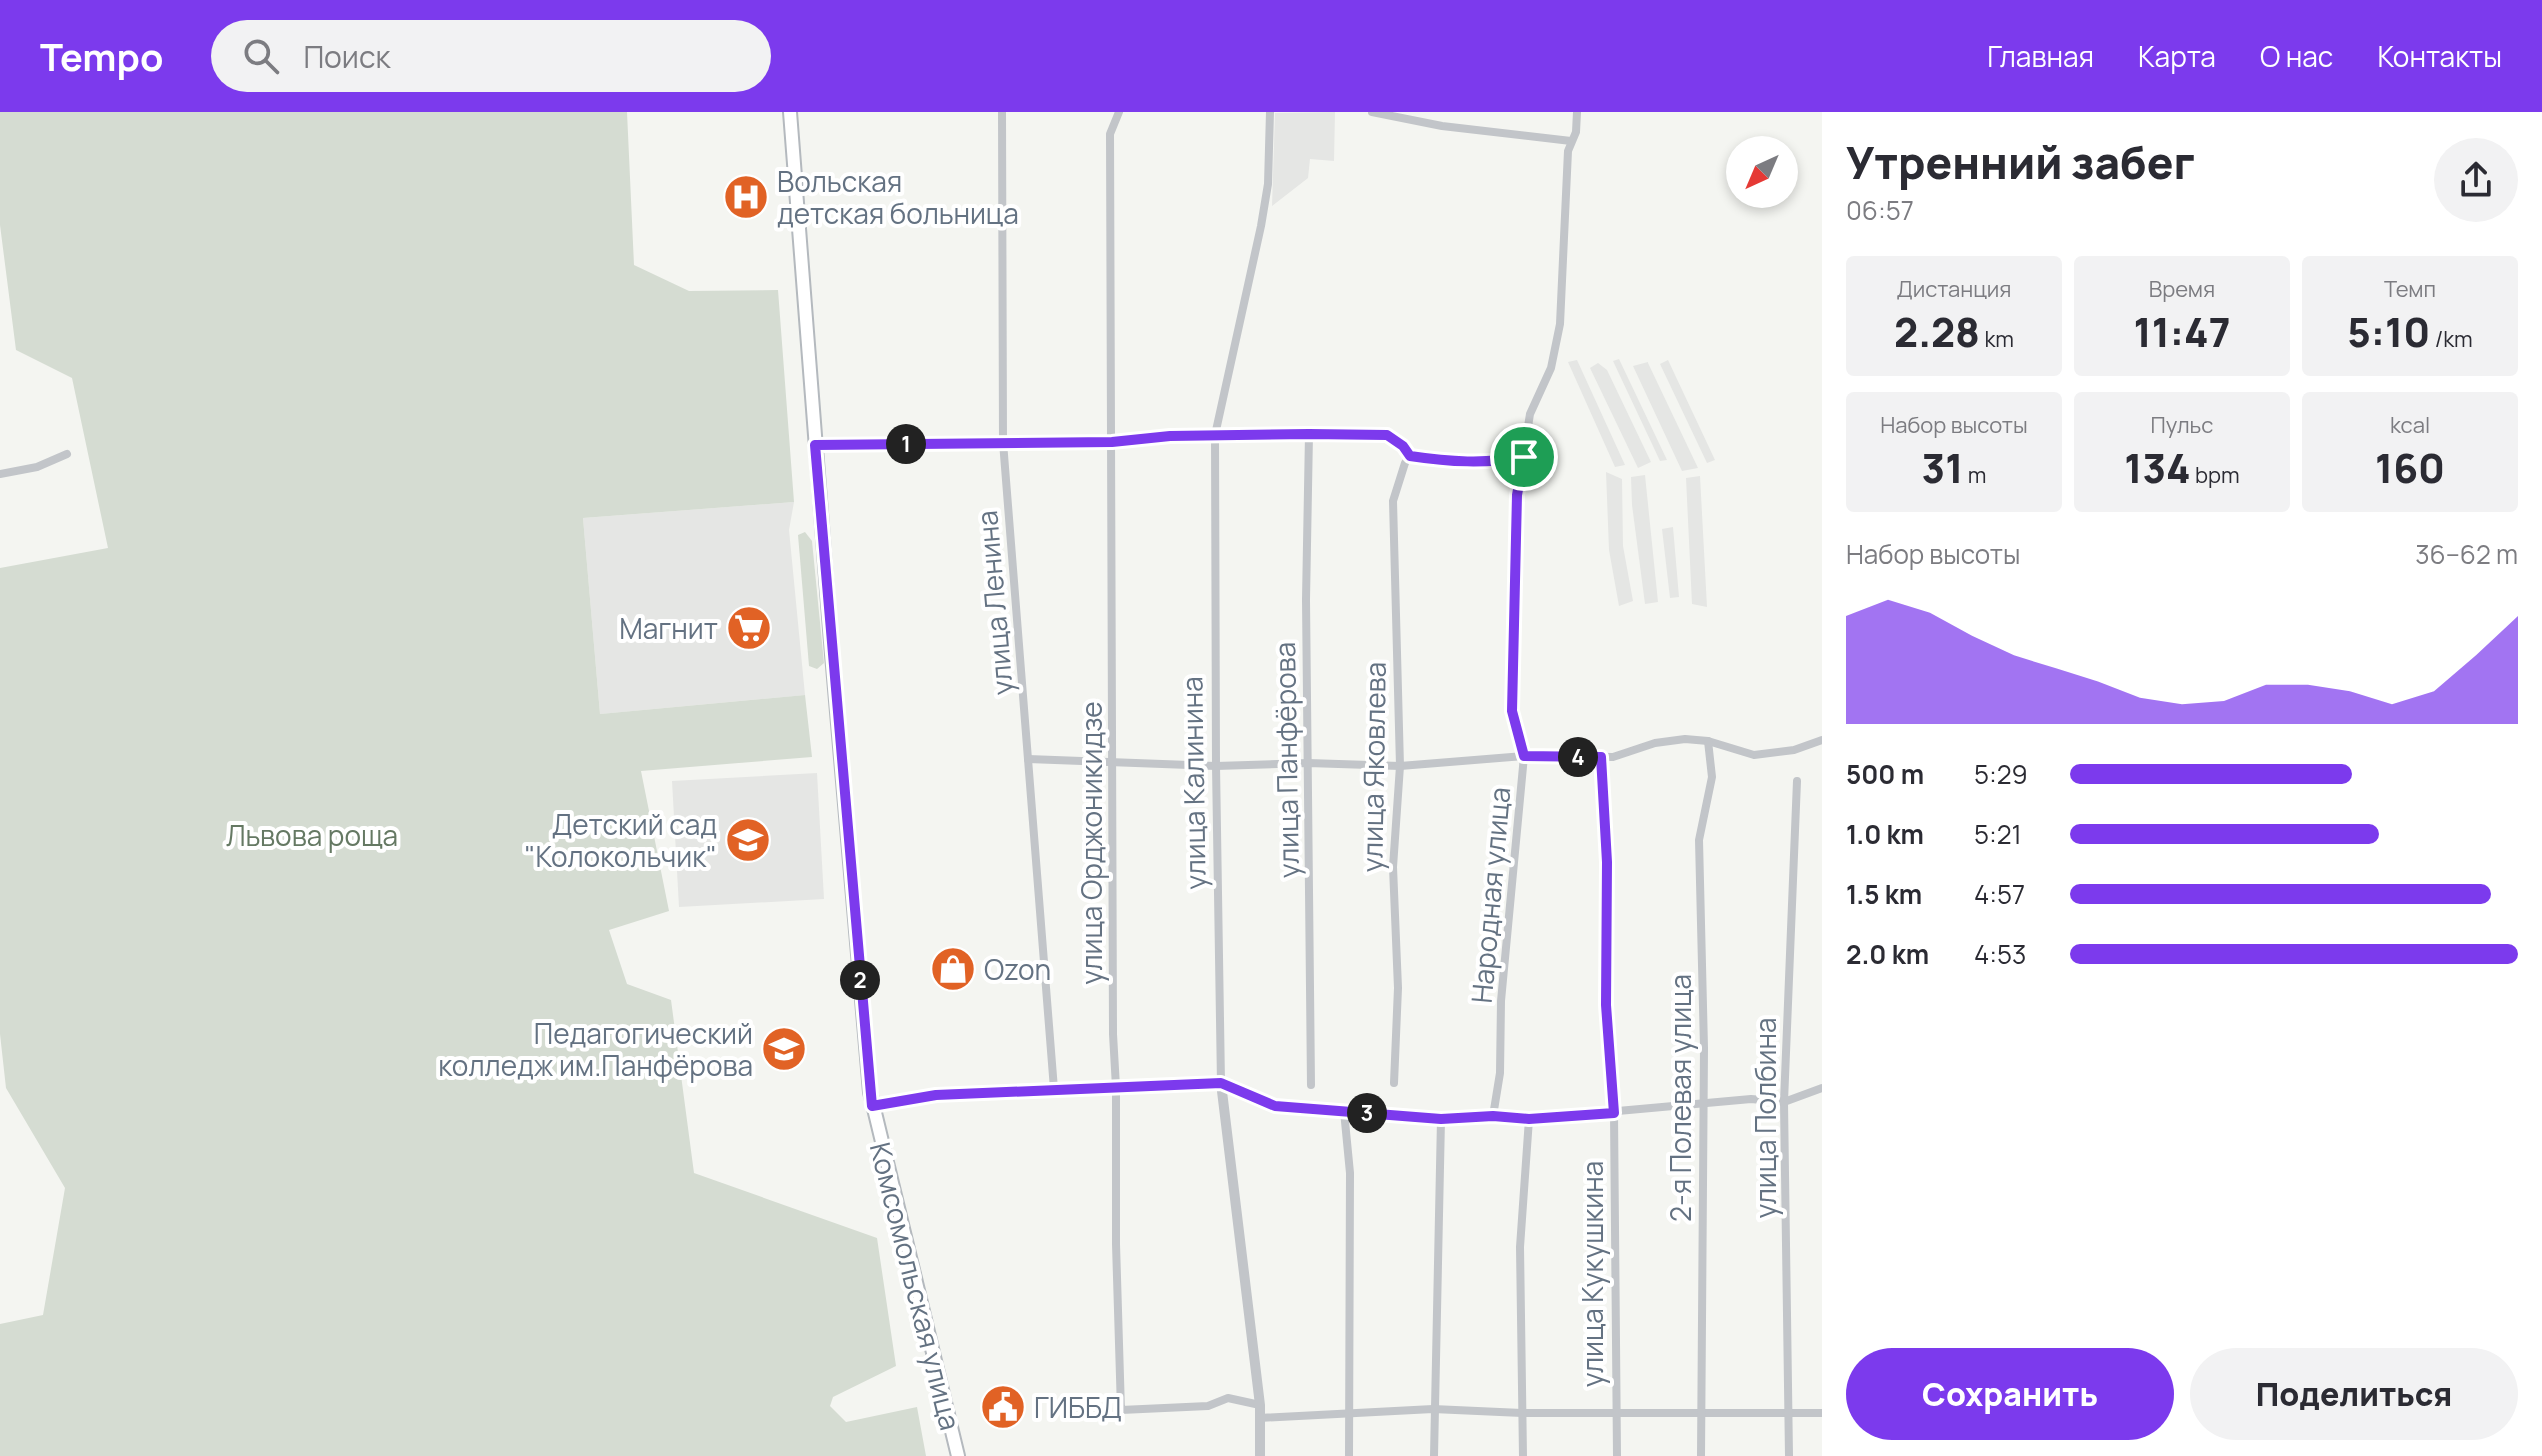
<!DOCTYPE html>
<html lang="ru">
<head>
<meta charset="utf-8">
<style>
  :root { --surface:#fff; --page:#f2f2f3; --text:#2b2b33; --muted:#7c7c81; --accent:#7c3aed }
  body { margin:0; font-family:Manrope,sans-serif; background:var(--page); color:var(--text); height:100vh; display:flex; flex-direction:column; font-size:30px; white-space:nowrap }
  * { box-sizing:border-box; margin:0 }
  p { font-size:26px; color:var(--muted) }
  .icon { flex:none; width:44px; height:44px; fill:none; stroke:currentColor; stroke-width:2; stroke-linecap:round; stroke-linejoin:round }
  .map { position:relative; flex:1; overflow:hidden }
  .details { display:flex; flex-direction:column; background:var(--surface); width:720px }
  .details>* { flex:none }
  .needle { width:52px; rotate:224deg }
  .fabs { position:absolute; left:1726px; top:24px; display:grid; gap:16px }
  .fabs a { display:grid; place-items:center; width:72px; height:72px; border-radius:50%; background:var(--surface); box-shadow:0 4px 12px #0003; font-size:40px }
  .pin { position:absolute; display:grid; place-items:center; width:68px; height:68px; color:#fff; margin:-34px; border:4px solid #fff; border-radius:50%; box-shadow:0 2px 8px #0007 }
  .km { position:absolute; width:40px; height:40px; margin:-20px; border-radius:50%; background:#222; color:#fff; font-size:22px; line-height:40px; text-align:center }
  .round { display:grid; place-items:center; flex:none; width:84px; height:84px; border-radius:42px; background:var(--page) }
  .headline { display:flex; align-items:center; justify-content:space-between; height:136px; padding:0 24px }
  h1 { font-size:44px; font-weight:800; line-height:60px }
  .stats { display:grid; grid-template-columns:repeat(3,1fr); gap:12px; height:136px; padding:8px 24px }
  .stats div { display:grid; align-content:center; border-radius:8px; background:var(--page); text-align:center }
  .stats b { font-size:40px; font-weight:800 }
  .stats small { font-size:22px; font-weight:400 }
  .stats p { font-size:22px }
  .chart { height:224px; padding:16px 24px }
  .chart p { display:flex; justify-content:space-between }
  .chart svg { width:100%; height:144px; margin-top:8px; fill:var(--accent); opacity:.7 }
  .button { display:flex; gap:16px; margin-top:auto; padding:16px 24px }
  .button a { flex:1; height:92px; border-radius:48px; background:var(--accent); color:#fff; font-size:32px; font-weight:800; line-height:92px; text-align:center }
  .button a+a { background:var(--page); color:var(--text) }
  ul { padding:0 24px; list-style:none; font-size:26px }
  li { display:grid; grid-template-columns:128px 96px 1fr; align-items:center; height:60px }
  li i { height:20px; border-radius:10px; background:var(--accent) }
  header { display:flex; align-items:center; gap:48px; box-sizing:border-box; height:112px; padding:0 40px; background:var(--accent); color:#fff }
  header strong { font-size:38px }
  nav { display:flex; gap:44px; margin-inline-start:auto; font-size:28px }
  .search { width:560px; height:72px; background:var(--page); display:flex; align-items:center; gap:20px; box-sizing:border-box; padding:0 28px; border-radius:44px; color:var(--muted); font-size:30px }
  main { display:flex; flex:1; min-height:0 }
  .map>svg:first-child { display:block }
</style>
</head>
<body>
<header>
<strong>Tempo</strong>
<div class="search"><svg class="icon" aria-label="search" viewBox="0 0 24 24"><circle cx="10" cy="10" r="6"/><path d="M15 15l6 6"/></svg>Поиск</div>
<nav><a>Главная</a><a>Карта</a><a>О нас</a><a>Контакты</a></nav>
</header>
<main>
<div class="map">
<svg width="1822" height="1344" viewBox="0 0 1822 1344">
  <rect width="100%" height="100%" fill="#f4f5f1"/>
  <g fill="#e5e6e4">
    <polygon points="1335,0 1334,49 1310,47 1308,66 1272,94 1275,1"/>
    <polygon points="1619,247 1667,348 1660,349 1613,249"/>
    <polygon points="1577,248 1625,353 1615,355 1568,250"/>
    <polygon points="1668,248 1715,348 1707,351 1660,252"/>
    <polygon points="1648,250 1648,251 1698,356 1682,359 1633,254"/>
    <polygon points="1598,251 1607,258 1651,350 1638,356 1590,256"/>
    <polygon points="1606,360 1622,367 1623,434 1633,489 1619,494 1609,438"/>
    <polygon points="1645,363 1658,490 1645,492 1632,393 1631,365"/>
    <polygon points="1700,364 1707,495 1692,492 1686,366"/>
    <polygon points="794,390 789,418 805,583 600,602 583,406"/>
    <polygon points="1673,415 1679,485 1670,486 1662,417"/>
    <polygon points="817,661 824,787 679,795 672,669"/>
  </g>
  <g fill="#d5dcd2">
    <polygon points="0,0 627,0 634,153 689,179 778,178 794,390 583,406 600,602 805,583 812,645 641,659 669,799 609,818 627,872 671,888 694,1061 877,1126 896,1254 833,1285 830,1294 846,1310 917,1295 926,1344 0,1344 0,1212 43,1203 65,1076 6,976 0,922 0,456 108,436 72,266 16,238 0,113"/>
    <polygon points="805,420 812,429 824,551 817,557 809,554 798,423"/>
  </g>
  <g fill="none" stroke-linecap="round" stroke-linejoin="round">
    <g stroke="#b4b9be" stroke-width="16">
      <polyline id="secondary" points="790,0 832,543 870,980 958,1344"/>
    </g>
    <g stroke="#c2c5c9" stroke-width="8">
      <polyline points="1002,0 1003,330 1054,977"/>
      <polyline points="1119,0 1110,22 1113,922 1116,975 1116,1132 1121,1298 1208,1294 1228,1286 1260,1293"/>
      <polyline points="1270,0 1268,72 1261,114 1215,323 1216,654 1221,971 1275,994 1441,1007 1493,1004 1529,1007 1751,987 1784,990 1822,976"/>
      <polyline points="1372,0 1442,14 1571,29"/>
      <polyline points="1309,322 1306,488 1311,973"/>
      <path d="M815,333l297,-3 58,-6 139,-2 78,1 16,11 7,10c40,6 75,8 114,1"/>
      <polyline points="0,362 37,355 67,342"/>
      <polyline points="1601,645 1607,750 1606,893 1614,1001 1617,1344"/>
      <polyline points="1028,647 1216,654 1308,651 1400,654 1524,644 1613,645 1655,631 1685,627 1708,629 1754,643 1794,638 1822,628"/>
      <polyline points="1394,971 1398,876 1393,755 1400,654 1393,389 1405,351 1410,344"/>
      <polyline points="1344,999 1350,1061 1349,1344"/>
      <polyline points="1493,1004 1500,961 1501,889 1524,644 1512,599 1517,383 1530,302 1551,256 1560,212 1568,39 1576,20 1577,0"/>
      <polyline points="1259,1306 1433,1297 1522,1301 1822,1301"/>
      <polyline points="1434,1344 1441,1007"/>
      <polyline points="1523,1344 1520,1135 1529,1007"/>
      <polyline points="1701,1344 1704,936 1699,728 1712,665 1708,629"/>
      <polyline points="1789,1344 1784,990 1797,669"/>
    </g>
    <polyline stroke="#c2c5c9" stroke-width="10" points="872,994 936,983 1221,971 1260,1293 1260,1344"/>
    <use href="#secondary" stroke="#fff" stroke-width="12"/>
  </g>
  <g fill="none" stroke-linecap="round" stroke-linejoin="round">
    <g stroke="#fff" stroke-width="16">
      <path id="route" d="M1309,322l78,1 16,11 7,10c40,6 75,8 114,1l-7,38 -5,216 12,45 77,1 6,105 -1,143 8,108 -85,6 -36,-3 -52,3 -166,-13 -54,-23 -285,12 -64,11 -57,-661 297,-3 58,-6z"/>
    </g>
    <use href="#route" stroke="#7c3aed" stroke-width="10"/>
  </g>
  <defs>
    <g id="hospital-disc" transform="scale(2.3)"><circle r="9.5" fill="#e16225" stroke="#fff"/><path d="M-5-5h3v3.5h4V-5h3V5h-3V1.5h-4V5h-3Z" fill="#fff"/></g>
    <g id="supermarket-disc" transform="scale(2.3)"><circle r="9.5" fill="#e16225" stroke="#fff"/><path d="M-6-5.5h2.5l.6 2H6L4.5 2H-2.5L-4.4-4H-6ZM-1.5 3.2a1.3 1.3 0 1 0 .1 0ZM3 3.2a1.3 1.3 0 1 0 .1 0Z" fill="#fff"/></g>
    <g id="school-disc" transform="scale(2.3)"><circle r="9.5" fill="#e16225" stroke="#fff"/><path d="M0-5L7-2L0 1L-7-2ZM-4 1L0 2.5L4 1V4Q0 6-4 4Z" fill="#fff"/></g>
    <g id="shop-disc" transform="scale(2.3)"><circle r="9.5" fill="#e16225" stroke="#fff"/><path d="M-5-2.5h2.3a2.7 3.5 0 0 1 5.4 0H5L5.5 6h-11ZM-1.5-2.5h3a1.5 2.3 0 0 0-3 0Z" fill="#fff"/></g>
    <g id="university-disc" transform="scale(2.3)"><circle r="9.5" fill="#e16225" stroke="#fff"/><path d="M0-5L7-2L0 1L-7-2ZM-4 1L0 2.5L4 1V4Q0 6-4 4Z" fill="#fff"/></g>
    <g id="civic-disc" transform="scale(2.3)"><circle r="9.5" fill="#e16225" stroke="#fff"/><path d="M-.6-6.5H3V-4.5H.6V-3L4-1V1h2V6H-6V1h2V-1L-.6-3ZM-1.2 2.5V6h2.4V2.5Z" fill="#fff"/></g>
  </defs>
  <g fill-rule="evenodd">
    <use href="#hospital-disc" x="746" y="85"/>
    <use href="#supermarket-disc" x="749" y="516"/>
    <use href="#school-disc" x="748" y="728"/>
    <use href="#shop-disc" x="953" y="857"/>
    <use href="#university-disc" x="784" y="937"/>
    <use href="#civic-disc" x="1003" y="1295"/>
  </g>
  <g text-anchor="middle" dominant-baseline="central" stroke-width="8" stroke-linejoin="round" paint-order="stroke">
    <g font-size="28" fill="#647282" stroke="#fff" text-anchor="start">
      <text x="777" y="69">Вольская<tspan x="777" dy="32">детская больница</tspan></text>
      <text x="718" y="516" text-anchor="end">Магнит</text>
      <text x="717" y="712" text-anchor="end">Детский сад<tspan x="717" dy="32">"Колокольчик"</tspan></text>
      <text x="984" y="857">Ozon</text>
      <text x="753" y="921" text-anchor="end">Педагогический<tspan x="753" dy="32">колледж им.Панфёрова</tspan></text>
      <text x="1034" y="1295">ГИББД</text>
    </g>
    <g font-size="28" fill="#647282" stroke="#fff">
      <text transform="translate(994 491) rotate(-95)">улица Ленина</text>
      <text transform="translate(1286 648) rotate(-91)">улица Панфёрова</text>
      <text transform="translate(1373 655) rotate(-89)">улица Яковлева</text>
      <text transform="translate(1193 671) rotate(-91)">улица Калинина</text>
      <text transform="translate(1091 731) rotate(-90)">улица Орджоникидзе</text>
      <text transform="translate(1490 783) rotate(-85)">Народная улица</text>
      <text transform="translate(1680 986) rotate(-90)">2-я Полевая улица</text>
      <text transform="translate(1765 1006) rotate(-90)">улица Полбина</text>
      <text transform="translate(1592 1162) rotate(-90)">улица Кукушкина</text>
      <text transform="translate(916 1174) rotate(76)">Комсомольская улица</text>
    </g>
    <g font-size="28" fill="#657963" stroke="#fff">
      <text x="312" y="723">Львова роща</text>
    </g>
  </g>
</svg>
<div class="fabs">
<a><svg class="needle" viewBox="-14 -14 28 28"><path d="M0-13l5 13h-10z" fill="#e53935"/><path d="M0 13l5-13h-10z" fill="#7c7c81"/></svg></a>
</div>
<div class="pin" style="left:1524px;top:345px;background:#1e9e55"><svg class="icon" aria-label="arrive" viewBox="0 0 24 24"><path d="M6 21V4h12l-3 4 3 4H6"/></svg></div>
<b class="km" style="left:906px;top:332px">1</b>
<b class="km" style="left:860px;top:868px">2</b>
<b class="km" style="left:1367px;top:1001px">3</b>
<b class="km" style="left:1578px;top:645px">4</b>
</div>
<section class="details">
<div class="headline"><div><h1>Утренний забег</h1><p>06:57</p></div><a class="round"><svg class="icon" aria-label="share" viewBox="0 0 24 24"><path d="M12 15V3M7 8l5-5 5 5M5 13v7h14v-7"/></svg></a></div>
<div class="stats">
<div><p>Дистанция</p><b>2.28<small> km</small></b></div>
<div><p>Время</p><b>11:47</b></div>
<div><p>Темп</p><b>5:10<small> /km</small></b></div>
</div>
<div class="stats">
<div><p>Набор высоты</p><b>31<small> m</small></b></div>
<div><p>Пульс</p><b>134<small> bpm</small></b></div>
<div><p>kcal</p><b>160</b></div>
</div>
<div class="chart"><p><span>Набор высоты</span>36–62 m</p>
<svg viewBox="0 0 160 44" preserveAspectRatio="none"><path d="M0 44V11L10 6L20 10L30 17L40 23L50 27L60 31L70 36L80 38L90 37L100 32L110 32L120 34L130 38L140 34L150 23L160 11V44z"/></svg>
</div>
<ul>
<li><b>500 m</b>5:29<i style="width:63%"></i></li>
<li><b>1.0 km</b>5:21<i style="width:69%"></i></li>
<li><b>1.5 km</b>4:57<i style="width:94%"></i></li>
<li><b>2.0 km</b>4:53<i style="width:100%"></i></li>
</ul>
<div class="button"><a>Сохранить</a><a>Поделиться</a></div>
</section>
</main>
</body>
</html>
